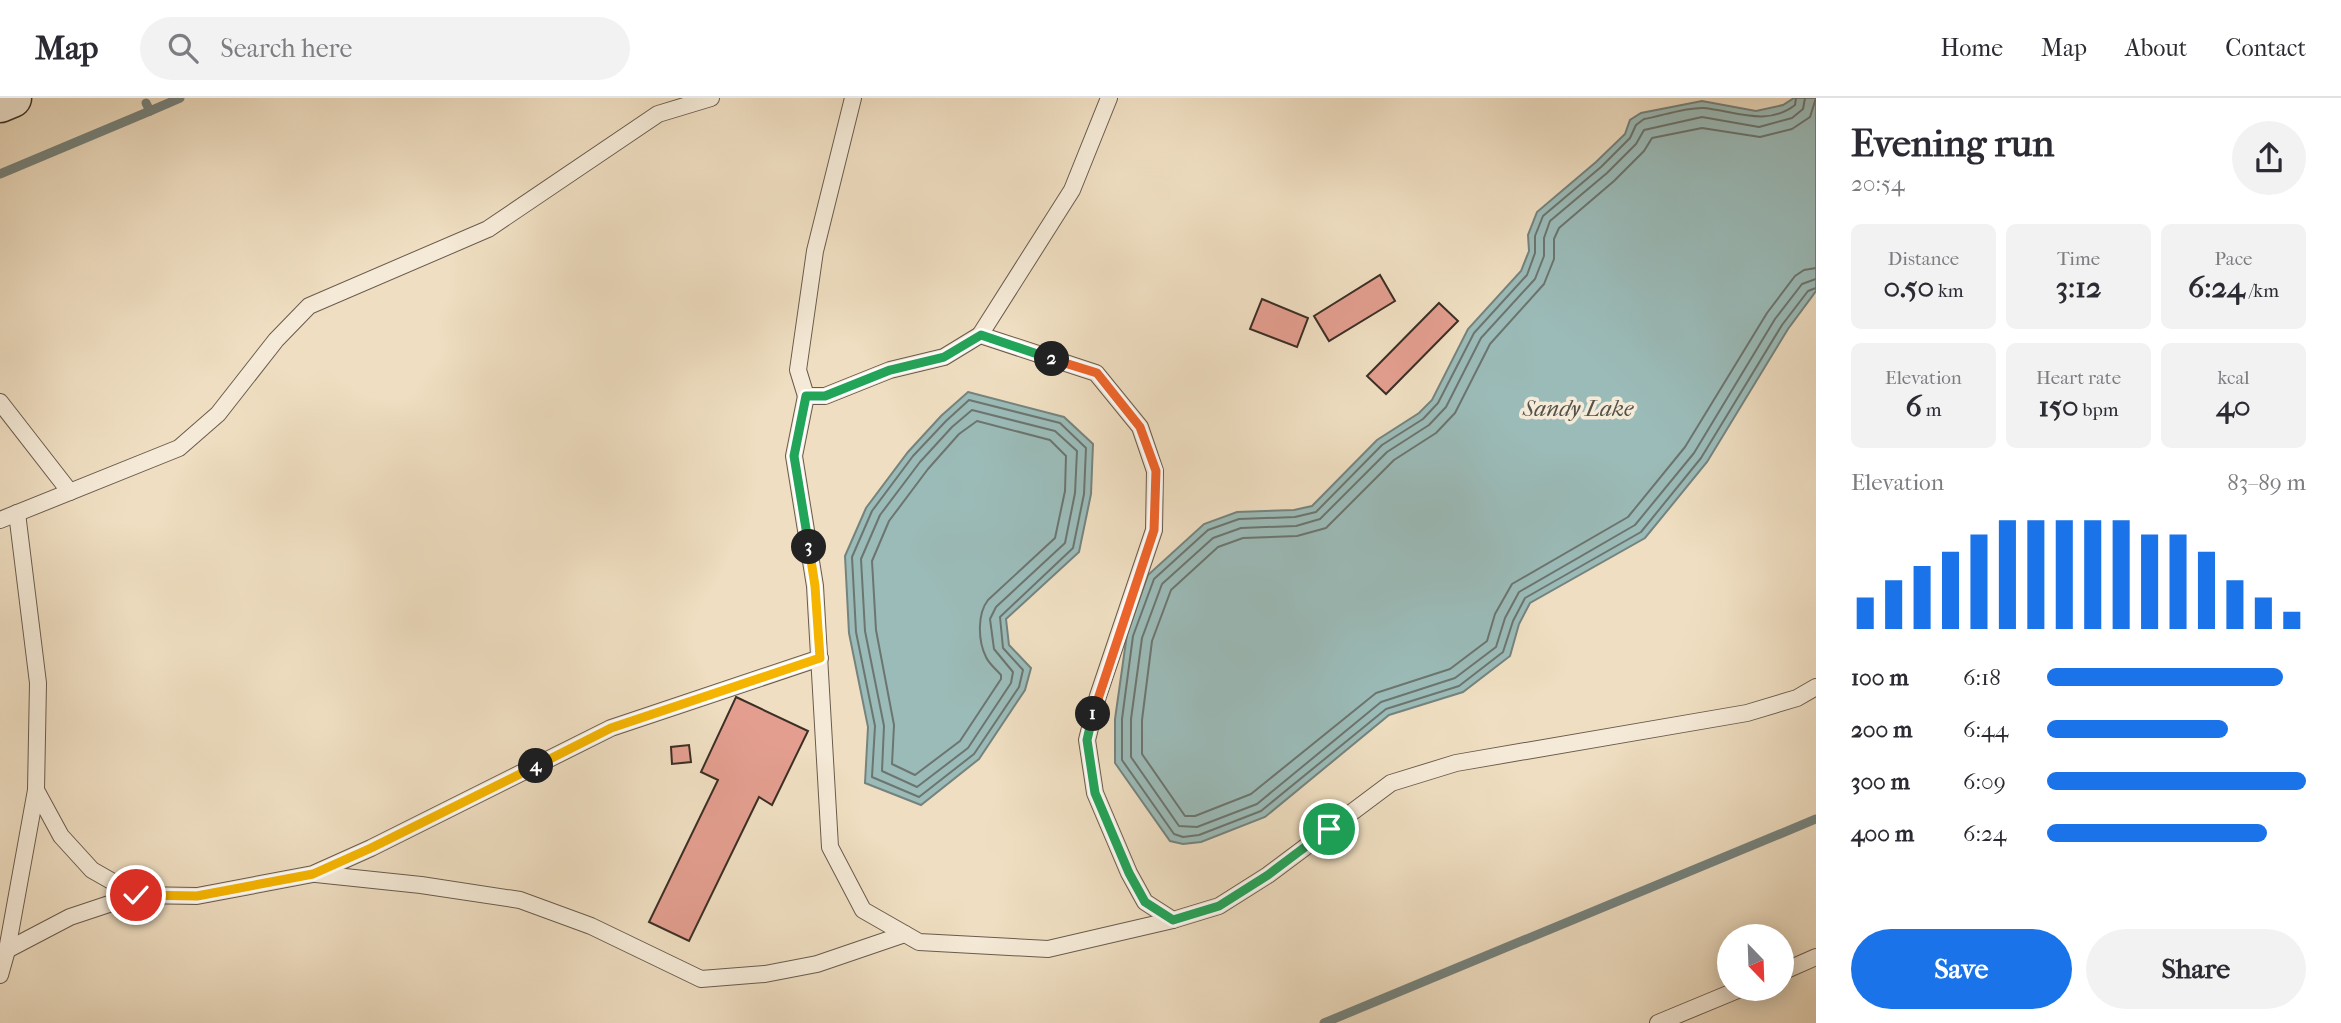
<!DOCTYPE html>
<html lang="en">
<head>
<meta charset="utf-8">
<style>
  :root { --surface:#fff; --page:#f2f2f3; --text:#2b2b33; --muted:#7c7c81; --line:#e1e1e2; --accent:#1a73e8 }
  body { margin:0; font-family:"IM FELL French Canon",serif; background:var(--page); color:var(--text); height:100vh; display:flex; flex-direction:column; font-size:26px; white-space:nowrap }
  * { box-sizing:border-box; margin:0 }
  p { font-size:23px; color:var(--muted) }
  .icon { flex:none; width:38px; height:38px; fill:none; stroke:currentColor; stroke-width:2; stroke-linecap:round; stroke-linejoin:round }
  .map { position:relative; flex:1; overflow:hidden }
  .sheet { display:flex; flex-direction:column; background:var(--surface); width:525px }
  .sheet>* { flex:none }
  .needle { width:46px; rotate:157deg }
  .buttons { position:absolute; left:1717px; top:826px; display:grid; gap:14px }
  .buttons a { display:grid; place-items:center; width:77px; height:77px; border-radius:50%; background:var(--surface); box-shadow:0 4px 18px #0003; font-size:35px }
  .pin { position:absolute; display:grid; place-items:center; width:60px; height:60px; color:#fff; margin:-30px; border:4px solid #fff; border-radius:50%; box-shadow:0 2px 7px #0007 }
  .km { position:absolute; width:35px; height:35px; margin:-18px; border-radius:50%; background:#222; color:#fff; font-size:19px; line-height:35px; text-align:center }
  .round { display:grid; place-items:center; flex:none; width:74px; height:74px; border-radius:37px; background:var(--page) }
  .summary { display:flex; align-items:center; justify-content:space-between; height:119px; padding:0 35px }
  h1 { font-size:38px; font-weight:800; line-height:52px }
  .metrics { display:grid; grid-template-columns:repeat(3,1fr); gap:10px; height:119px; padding:7px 35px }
  .metrics div { display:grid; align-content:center; border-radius:10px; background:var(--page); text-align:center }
  .metrics b { font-size:30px; font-weight:800 }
  .metrics small { font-size:19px; font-weight:400 }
  .metrics p { font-size:19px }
  .chart { height:196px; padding:14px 35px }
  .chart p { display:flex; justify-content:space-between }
  .chart svg { width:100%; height:126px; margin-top:7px; stroke:var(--accent); stroke-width:6 }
  .primary-button { display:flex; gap:14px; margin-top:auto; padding:14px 35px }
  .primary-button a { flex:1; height:80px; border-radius:42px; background:var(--accent); color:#fff; font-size:28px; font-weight:800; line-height:80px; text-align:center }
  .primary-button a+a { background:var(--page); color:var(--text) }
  ul { padding:0 35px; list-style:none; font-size:23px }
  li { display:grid; grid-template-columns:112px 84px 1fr; align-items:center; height:52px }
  li i { height:18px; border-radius:9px; background:var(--accent) }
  header { display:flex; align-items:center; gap:42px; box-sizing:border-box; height:98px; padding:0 35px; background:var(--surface); border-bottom:2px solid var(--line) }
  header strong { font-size:33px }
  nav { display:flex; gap:38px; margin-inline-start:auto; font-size:24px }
  .search { width:490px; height:63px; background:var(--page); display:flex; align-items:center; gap:18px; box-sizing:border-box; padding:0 24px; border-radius:38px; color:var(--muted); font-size:26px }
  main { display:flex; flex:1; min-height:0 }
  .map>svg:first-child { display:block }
</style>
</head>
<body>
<header>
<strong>Map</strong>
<div class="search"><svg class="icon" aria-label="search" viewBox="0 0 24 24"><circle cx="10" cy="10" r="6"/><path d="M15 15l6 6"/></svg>Search here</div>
<nav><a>Home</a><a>Map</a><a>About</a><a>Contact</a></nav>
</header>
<main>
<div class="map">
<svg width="1816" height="925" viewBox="0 0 1816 925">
  <rect width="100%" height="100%" fill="#efdec1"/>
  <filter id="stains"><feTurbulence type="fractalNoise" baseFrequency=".00286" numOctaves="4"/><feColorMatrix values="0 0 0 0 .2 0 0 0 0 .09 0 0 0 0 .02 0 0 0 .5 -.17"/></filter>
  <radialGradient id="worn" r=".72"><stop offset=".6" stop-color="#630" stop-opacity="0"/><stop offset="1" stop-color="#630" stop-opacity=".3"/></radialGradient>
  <g fill="#9bbbb8" stroke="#75837e" stroke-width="2">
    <polygon points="1794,0 1816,0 1816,193 1788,231 1707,364 1645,440 1530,505 1519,526 1510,558 1463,594 1389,617 1265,719 1201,744 1183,746 1170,743 1115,665 1115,621 1127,536 1148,477 1204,426 1237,414 1294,412 1312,408 1377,342 1419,315 1432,302 1468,231 1521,173 1529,153 1528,137 1537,114 1596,64 1625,36 1630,22 1641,15 1702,3 1756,13 1783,7"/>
    <polygon points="968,294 1064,319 1093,346 1091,396 1079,454 1006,521 1009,547 1031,570 1025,592 979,661 921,707 865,685 868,629 849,535 845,458 866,410 908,354 941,318"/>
  </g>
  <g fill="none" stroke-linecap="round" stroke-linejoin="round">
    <g stroke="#6c756f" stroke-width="2">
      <path d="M1796,0l-1,7c-28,22 -60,6 -91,3 -18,-1 -42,8 -60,11l-8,6 -6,13 -29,29 -58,49 -8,20v17l-8,22 -53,58 -36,70 -15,16 -41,26 -66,67 -21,5 -56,2 -31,11 -54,49 -21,57 -11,83v41l52,74 9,3 16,-2 62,-24 125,-102 73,-23 44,-34 10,-31 12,-23 116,-66 60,-74 81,-133 26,-34 8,-3"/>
      <polyline points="1805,0 1803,11 1792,20 1759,29 1702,19 1644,32 1636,46 1607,75 1550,123 1544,140 1544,158 1535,181 1481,240 1446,309 1429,327 1387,354 1320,421 1296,428 1241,430 1213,440 1162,486 1142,540 1131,621 1131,659 1179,728 1197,729 1257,706 1381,604 1455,580 1496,549 1505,520 1519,494 1635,427 1694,355 1775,221 1802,186 1816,181"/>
      <polyline points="1816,0 1810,19 1792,31 1760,39 1702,30 1652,40 1644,53 1614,83 1559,130 1554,141 1554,161 1544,186 1490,246 1455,315 1436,335 1394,362 1326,430 1297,438 1243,440 1218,449 1171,492 1152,543 1142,622 1142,656 1185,718 1195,718 1251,696 1376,595 1450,571 1487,543 1495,516 1512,486 1628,419 1685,349 1767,215 1795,178 1804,172 1816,170"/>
      <polygon points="969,302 1060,325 1086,350 1084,396 1073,450 1000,519 1003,550 1023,572 1019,589 974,656 919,699 872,679 875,628 856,534 852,459 872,413 913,358 946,323"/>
      <polygon points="972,312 1055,333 1077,353 1075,395 1065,445 996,509 990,521 994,551 1013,574 1011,585 968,650 917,689 882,673 884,628 865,533 861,461 880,417 920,364 952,329"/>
      <path d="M977,323l73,19 16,16 -1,35 -10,47 -67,62c-11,14 -10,41 -2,57 3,7 10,12 15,18v4l-41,62 -45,34 -23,-11 2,-39 -18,-95 -4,-69 17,-40 39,-52 31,-35z"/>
    </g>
    <g stroke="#75837e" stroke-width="9">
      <polyline points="146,5 150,13 180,0"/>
      <polyline points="0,76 150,13"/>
      <polyline points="1324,925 1816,721"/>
    </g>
  </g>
  <g fill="#e39e8f" stroke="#3c2f26" stroke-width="2">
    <polygon points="1380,177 1395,203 1329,243 1314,218"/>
    <polygon points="1262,201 1308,220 1297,249 1250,231"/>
    <polygon points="1439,205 1458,223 1386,296 1367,278"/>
    <polygon points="736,599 808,633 772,707 759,699 689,843 649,824 718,682 701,674"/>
    <polygon points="689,647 691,664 672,666 671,649"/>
  </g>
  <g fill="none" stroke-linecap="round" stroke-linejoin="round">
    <g stroke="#695b4d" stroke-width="18">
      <g id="lane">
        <polyline points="853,0 815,153 798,272 806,298 825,298 890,272 944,259 980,237 1096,275 1140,329 1155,373 1154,432 1098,598 1087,642 1095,695 1129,775 1145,804 1173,822 1219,808 1268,777 1391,685 1456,665 1747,615 1797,600 1816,589"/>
        <polyline points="980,237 1072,92 1109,0"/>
        <polyline points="806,298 794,358 815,488 830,749 863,812 919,844 1048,851 1173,822"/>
        <polyline points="0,304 70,394"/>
        <polyline points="0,422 179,350 218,316 276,242 309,208 488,131 658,16 711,0"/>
        <polyline points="36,692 61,738 92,772 136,797 197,798 313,776 371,750 611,630 820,560"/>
        <polyline points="316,776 421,787 520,802 591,828 701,881 765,876 817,866 905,836"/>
        <polyline points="7,852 70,819 136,797"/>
        <polyline points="1782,874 1816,859"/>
        <polyline points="0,877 7,852 36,692 38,585 17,415"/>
        <polyline points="1658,925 1740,891"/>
      </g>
    </g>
    <g stroke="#3c2f26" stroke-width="41">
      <polyline id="secondary" points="0,5 12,0"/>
    </g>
    <use href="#lane" stroke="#f5ead7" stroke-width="16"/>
    <use href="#secondary" stroke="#f5ead7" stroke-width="38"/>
  </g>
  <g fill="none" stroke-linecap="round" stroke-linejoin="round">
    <g stroke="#fff" stroke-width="14">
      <polyline id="split-1" points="1093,616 1087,642 1095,695 1129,775 1145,804 1173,822 1219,808 1268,777 1329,731"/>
    </g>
    <g stroke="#fff" stroke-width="14">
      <polyline id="split-2" points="1052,261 1097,275 1140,329 1156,373 1154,432 1093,616"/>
    </g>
    <g stroke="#fff" stroke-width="14">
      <polyline id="split-3" points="809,449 794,358 806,298 825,298 890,272 944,259 981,237 1052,261"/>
    </g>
    <g stroke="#fff" stroke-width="14">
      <polyline id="split-4" points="536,668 611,630 820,560 815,488 809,449"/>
    </g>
    <g stroke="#fff" stroke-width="14">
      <polyline id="split-5" points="136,797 197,798 313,776 371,750 536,668"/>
    </g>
    <use href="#split-1" stroke="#22a559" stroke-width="9"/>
    <use href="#split-2" stroke="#f0652b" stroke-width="9"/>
    <use href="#split-3" stroke="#22a559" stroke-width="9"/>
    <use href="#split-4" stroke="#f5b400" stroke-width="9"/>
    <use href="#split-5" stroke="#f5b400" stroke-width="9"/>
  </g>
  <g text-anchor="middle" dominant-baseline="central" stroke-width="7" stroke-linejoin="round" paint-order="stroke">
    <g font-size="23" font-style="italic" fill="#54524a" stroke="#f5ead7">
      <text x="1578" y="310">Sandy Lake</text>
    </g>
  </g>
  <rect width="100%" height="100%" filter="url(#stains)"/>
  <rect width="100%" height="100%" fill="url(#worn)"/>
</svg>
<div class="buttons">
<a><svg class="needle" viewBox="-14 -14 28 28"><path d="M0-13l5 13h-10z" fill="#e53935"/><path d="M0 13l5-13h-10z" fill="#7c7c81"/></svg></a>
</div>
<div class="pin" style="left:1329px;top:731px;background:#1e9e55"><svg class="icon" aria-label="arrive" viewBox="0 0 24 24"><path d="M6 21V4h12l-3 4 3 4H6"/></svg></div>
<div class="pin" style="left:136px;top:797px;background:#d93025"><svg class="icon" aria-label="check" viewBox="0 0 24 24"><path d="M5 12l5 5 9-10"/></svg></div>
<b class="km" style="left:1093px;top:616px">1</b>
<b class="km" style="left:1052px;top:261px">2</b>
<b class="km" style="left:809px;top:449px">3</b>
<b class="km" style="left:536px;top:668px">4</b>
</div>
<section class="sheet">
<div class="summary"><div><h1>Evening run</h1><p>20:54</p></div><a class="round"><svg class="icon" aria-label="share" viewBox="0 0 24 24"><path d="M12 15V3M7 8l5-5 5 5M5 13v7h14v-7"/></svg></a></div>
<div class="metrics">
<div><p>Distance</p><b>0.50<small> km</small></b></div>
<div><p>Time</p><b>3:12</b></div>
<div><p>Pace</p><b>6:24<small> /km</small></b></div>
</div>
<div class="metrics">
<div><p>Elevation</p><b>6<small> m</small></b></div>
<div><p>Heart rate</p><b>150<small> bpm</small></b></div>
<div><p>kcal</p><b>40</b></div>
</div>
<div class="chart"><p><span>Elevation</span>83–89 m</p>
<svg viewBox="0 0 160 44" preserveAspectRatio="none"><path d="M5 44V33M15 44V27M25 44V22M35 44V17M45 44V11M55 44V6M65 44V6M75 44V6M85 44V6M95 44V6M105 44V11M115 44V11M125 44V17M135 44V27M145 44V33M155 44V38"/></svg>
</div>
<ul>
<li><b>100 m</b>6:18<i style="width:91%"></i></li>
<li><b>200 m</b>6:44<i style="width:70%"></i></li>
<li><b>300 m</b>6:09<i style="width:100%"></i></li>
<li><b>400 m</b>6:24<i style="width:85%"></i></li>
</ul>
<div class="primary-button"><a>Save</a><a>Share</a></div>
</section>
</main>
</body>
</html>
